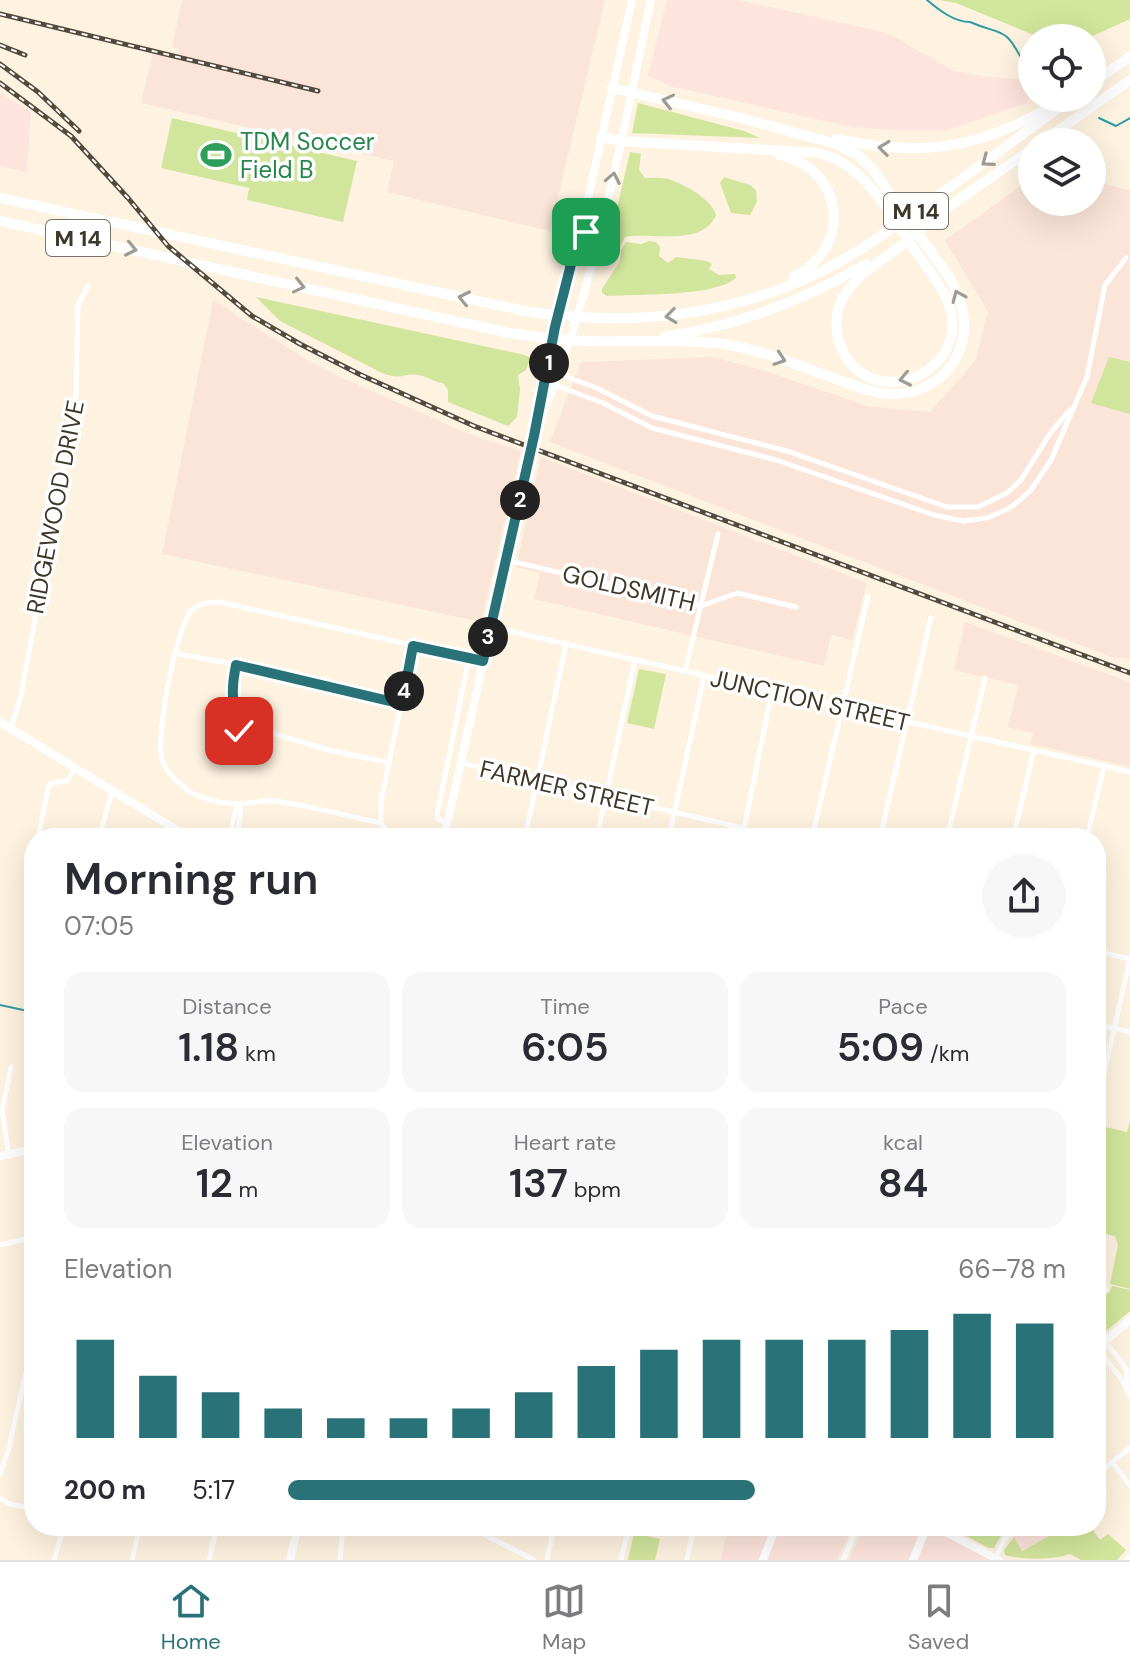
<!DOCTYPE html>
<html lang="en">
<head>
<meta charset="utf-8">
<style>
  :root { --surface:#fff; --page:#f7f7f7; --text:#2b2b33; --muted:#7c7c81; --line:#e1e1e2; --accent:#297378 }
  body { margin:0; font-family:"DM Sans",sans-serif; background:var(--page); color:var(--text); height:100vh; display:flex; flex-direction:column; font-size:30px; white-space:nowrap }
  * { box-sizing:border-box; margin:0 }
  p { font-size:26px; color:var(--muted) }
  .icon { flex:none; width:44px; height:44px; fill:none; stroke:currentColor; stroke-width:2; stroke-linecap:round; stroke-linejoin:round }
  .map { position:relative; flex:1; overflow:hidden }
  .sheet { position:absolute; left:24px; top:828px; width:1082px; height:708px; display:flex; flex-direction:column; background:var(--surface); border-radius:32px; box-shadow:0 8px 32px #0002 }
  .sheet>* { flex:none }
  .tools { position:absolute; left:1018px; top:24px; display:grid; gap:16px }
  .tools a { display:grid; place-items:center; width:88px; height:88px; border-radius:50%; background:var(--surface); box-shadow:0 8px 32px #0002; font-size:40px }
  .pin { position:absolute; display:grid; place-items:center; width:68px; height:68px; color:#fff; margin:-34px; border-radius:16px; box-shadow:0 4px 12px #0006 }
  .km { position:absolute; width:40px; height:40px; margin:-20px; border-radius:50%; background:#222; color:#fff; font-size:22px; line-height:40px; text-align:center }
  .round { display:grid; place-items:center; flex:none; width:84px; height:84px; border-radius:42px; background:var(--page) }
  .summary { display:flex; align-items:center; justify-content:space-between; height:136px; padding:0 40px }
  h1 { font-size:44px; font-weight:600; line-height:60px }
  .metrics { display:grid; grid-template-columns:repeat(3,1fr); gap:12px; height:136px; padding:8px 40px }
  .metrics div { display:grid; align-content:center; border-radius:20px; background:var(--page); text-align:center }
  .metrics b { font-size:40px; font-weight:600 }
  .metrics small { font-size:22px; font-weight:400 }
  .metrics p { font-size:22px }
  .chart { height:224px; padding:16px 40px }
  .chart p { display:flex; justify-content:space-between }
  .chart svg { width:100%; height:144px; margin-top:8px; stroke:var(--accent); stroke-width:6 }
  ul { padding:0 40px; list-style:none; font-size:26px }
  li { display:grid; grid-template-columns:128px 96px 1fr; align-items:center; height:60px }
  li i { height:20px; border-radius:10px; background:var(--accent) }
  .tabs { display:flex; justify-content:space-around; align-items:center; height:112px; border-top:2px solid var(--line); background:var(--surface); font-size:22px; color:var(--muted) }
  .tabs a { display:grid; justify-items:center; gap:4px }
  .tabs .on { color:var(--accent) }
  .map>svg:first-child { display:block }
</style>
</head>
<body>
<div class="map">
<svg width="1130" height="1560" viewBox="0 0 1130 1560">
  <rect width="100%" height="100%" fill="#fef2e0"/>
  <g fill="#fde4dc">
    <polygon points="667,0 738,0 887,33 954,71 988,77 1018,79 1030,87 1031,94 1027,103 947,130 893,130 851,127 671,86 648,76"/>
    <polygon points="0,93 31,112 27,172 0,166"/>
    <polygon points="728,1526 746,1526 768,1537 760,1560 721,1560"/>
    <polygon points="780,1526 853,1526 837,1560 767,1560"/>
    <polygon points="864,1526 921,1526 909,1560 849,1560"/>
    <polygon points="1028,1526 1053,1526 1056,1532 1021,1551 1013,1535"/>
    <polygon points="936,1531 991,1560 918,1560 929,1533"/>
  </g>
  <g fill="#fbe5d8">
    <polygon points="182,0 605,0 550,231 387,192 394,161 141,103 153,52 177,57 179,49 172,47"/>
    <polygon points="1032,178 1032,202 1092,202 1092,181 1130,190 1130,659 1112,657 550,442 581,362 712,357 759,369 867,406 930,412 975,361 988,312 945,240"/>
    <polygon points="213,300 310,362 340,377 469,434 521,451 481,622 162,554"/>
    <polygon points="541,457 867,583 852,640 831,635 824,666 534,599 540,573 516,567"/>
    <polygon points="965,622 1130,682 1130,767 1031,744 1033,733 1008,727 1018,685 954,670"/>
  </g>
  <g fill="#d2e59c">
    <polygon points="939,0 1130,0 1130,19 1088,38 1041,38 956,3"/>
    <polygon points="638,103 744,131 760,138 632,133"/>
    <polygon points="172,118 357,161 343,222 247,200 249,188 161,168"/>
    <path d="M630,152l11,2 -2,16 6,8c9,0 18,-1 26,2 14,5 42,20 45,35 -13,32 -64,17 -91,22l-12,24 -7,-5z"/>
    <polygon points="724,177 750,185 756,190 757,202 750,215 731,213 720,183"/>
    <path d="M649,241l7,1 4,5 -1,9 9,7 8,-6 31,4 5,3 -3,5 10,6 16,-1 1,4c-22,19 -98,16 -129,18l-5,-3v-4l18,-28 1,-11 5,-8 15,2z"/>
    <path d="M256,297l269,58 6,3 -5,12 -8,5 2,14 -3,28 -9,9 -60,-24v-12l-5,-7c-10,-1 -16,-7 -25,-8 -15,-3 -15,7 -38,-3l-100,-51z"/>
    <polygon points="1109,357 1130,362 1130,414 1091,403"/>
    <polygon points="639,669 666,674 654,729 627,723"/>
    <polygon points="1130,1121 1130,1289 1110,1284 1118,1245 1115,1236 1096,1232 1096,1131 1097,1125 1127,1132"/>
    <polygon points="1112,1286 1130,1290 1130,1311 1105,1332 1096,1322 1096,1294 1109,1293"/>
    <polygon points="947,1526 997,1526 1002,1534 994,1548 989,1548"/>
    <path d="M1053,1526h37l10,14 8,-6 18,16 -9,10h-36l-11,-6c-16,6 -49,6 -65,1l-1,-5 10,-13 8,14 34,-19z"/>
    <polygon points="634,1533 660,1539 655,1560 628,1560"/>
  </g>
  <g fill="none" stroke-linecap="round" stroke-linejoin="round">
    <g stroke="#309aa2" stroke-width="2">
      <path d="M927,0c12,10 27,22 43,22 32,14 35,3 53,40"/>
      <polyline points="1028,72 1032,79"/>
      <polyline points="1099,118 1116,126 1130,118"/>
      <polyline points="0,1005 28,1011 34,1007"/>
    </g>
    <g stroke="#fff" stroke-width="5">
      <polyline points="562,365 563,371 569,378 597,388 652,416 787,451 947,507 978,507 1007,493 1021,480 1051,432 1071,409"/>
      <polyline points="552,384 603,403 652,428 776,460 934,515 963,521 987,518 1008,509 1020,500 1031,490 1051,460 1087,377 1105,285 1126,258"/>
      <polyline points="506,560 701,606 737,593 796,607"/>
      <polyline points="491,627 1130,772"/>
      <polyline points="175,653 287,675 342,691 402,704"/>
      <polyline points="236,665 232,685 233,702 239,716 251,727 325,749 390,763"/>
      <polyline points="685,671 718,534"/>
      <polyline points="235,711 221,733 223,740 227,742 237,732 250,727"/>
      <polyline points="11,728 21,695 76,395 78,305 88,286"/>
      <polyline points="461,763 739,827 767,838"/>
      <polyline points="237,804 241,810 237,838"/>
      <polyline points="447,822 439,820 437,815 469,658"/>
      <polyline points="381,823 381,801 413,646"/>
      <polyline points="38,838 48,788 51,783 67,781 75,768"/>
      <polyline points="96,838 103,824 112,791"/>
      <polyline points="167,838 169,825"/>
      <polyline points="229,838 237,805"/>
      <path d="M391,838l-10,-15c-35,-7 -72,-18 -108,-22 -8,-1 -16,1 -24,2 -22,2 -45,-1 -64,-15 -9,-7 -19,-17 -23,-28 -7,-21 14,-132 29,-149 8,-8 18,-9 28,-9l264,59"/>
      <polyline points="525,838 566,644"/>
      <polyline points="597,838 635,660"/>
      <polyline points="669,838 704,676"/>
      <polyline points="742,838 772,692"/>
      <polyline points="812,838 868,596"/>
      <polyline points="880,838 931,617"/>
      <polyline points="947,838 985,678"/>
      <polyline points="1013,838 1034,750"/>
      <polyline points="1087,838 1104,766"/>
      <polyline points="30,881 34,862"/>
      <polyline points="1096,951 1130,959"/>
      <polyline points="1096,1024 1130,1032"/>
      <polyline points="1096,1109 1130,959"/>
      <polyline points="9,1154 2,1111 11,1067"/>
      <polyline points="0,1245 34,1237"/>
      <polyline points="1096,1287 1106,1290"/>
      <polyline points="1096,1330 1126,1368 1128,1389"/>
      <path d="M1096,1341c5,5 5,11 9,17 9,13 19,21 25,38"/>
      <polyline points="1112,1462 1130,1485"/>
      <polyline points="0,1474 8,1451 34,1337"/>
      <polyline points="1096,1475 1130,1448"/>
      <polyline points="0,1498 9,1504 34,1509"/>
      <polyline points="468,1526 534,1560"/>
      <polyline points="751,1526 772,1536"/>
      <polyline points="995,1559 1005,1538 1020,1526"/>
      <polyline points="54,1560 64,1526"/>
      <polyline points="132,1560 140,1526"/>
      <polyline points="209,1560 217,1526"/>
      <polyline points="340,1560 343,1526"/>
      <polyline points="547,1560 554,1526"/>
      <polyline points="621,1560 629,1526"/>
      <polyline points="687,1560 694,1526"/>
      <polyline points="843,1560 858,1526"/>
      <polyline points="1127,1560 1130,1556"/>
    </g>
    <g stroke="#fff" stroke-width="8">
      <polyline points="579,233 586,232 592,236 590,252"/>
      <path d="M542,417c54,-134 79,-276 109,-417"/>
      <polyline points="0,722 190,838"/>
      <polyline points="444,838 534,436 555,327 588,199 632,0"/>
      <polyline points="0,1156 34,1149"/>
      <polyline points="1096,1349 1130,1320"/>
      <polyline points="934,1526 999,1560"/>
      <polyline points="290,1560 298,1526"/>
      <polyline points="763,1560 776,1526"/>
      <polyline points="913,1560 927,1526"/>
    </g>
    <g stroke="#fff" stroke-width="10">
      <polyline points="1092,83 1130,57"/>
      <path d="M601,137l19,4 199,12c45,11 68,57 93,93 12,18 28,36 36,56 27,74 -83,114 -108,42 -5,-13 -5,-29 1,-42 11,-25 36,-38 57,-54 12,-8 22,-19 32,-28"/>
      <path d="M836,139c83,18 140,11 214,-32"/>
      <polyline points="1042,142 1130,80"/>
      <path d="M779,155c66,13 74,92 15,122"/>
      <path d="M0,198l525,113c100,16 198,7 291,-37 37,-17 70,-42 103,-65 52,-36 102,-74 153,-111"/>
      <path d="M0,221l510,112c26,4 52,8 79,8 42,1 85,-2 127,2 41,5 79,21 117,35 20,7 42,17 64,16 24,-1 48,-15 59,-36 15,-28 8,-55 -7,-81l-76,-107 -15,-15 -22,-11 -95,-26 -129,-30"/>
      <polyline points="925,223 1032,149"/>
      <path d="M664,337c72,-11 139,-36 202,-73"/>
    </g>
    <g stroke="#524a3d" stroke-width="5">
      <g id="rail">
        <polyline points="0,14 318,91"/>
        <polyline points="0,45 25,55"/>
        <polyline points="0,64 38,92 79,131"/>
        <polyline points="0,83 71,136 128,198 168,246 252,316 300,344 361,375 474,426 1130,673"/>
      </g>
    </g>
    <use href="#rail" stroke="#fff" stroke-width="2" stroke-dasharray="6" stroke-linecap="butt"/>
  </g>
  <defs><path id="oneway-chevron" d="M-2-3.5L2.5 0L-2 3.5" fill="none" stroke-width="1.6" stroke-linecap="round" stroke-linejoin="round" transform="scale(2)"/></defs>
  <g stroke="#9e9b94">
    <use href="#oneway-chevron" transform="translate(668 101) rotate(-167)"/>
    <use href="#oneway-chevron" transform="translate(884 148) rotate(-173)"/>
    <use href="#oneway-chevron" transform="translate(987 161) rotate(144)"/>
    <use href="#oneway-chevron" transform="translate(613 178) rotate(-79)"/>
    <use href="#oneway-chevron" transform="translate(131 249) rotate(12)"/>
    <use href="#oneway-chevron" transform="translate(299 286) rotate(13)"/>
    <use href="#oneway-chevron" transform="translate(958 296) rotate(-113)"/>
    <use href="#oneway-chevron" transform="translate(464 298) rotate(-168)"/>
    <use href="#oneway-chevron" transform="translate(671 316) rotate(173)"/>
    <use href="#oneway-chevron" transform="translate(780 359) rotate(19)"/>
    <use href="#oneway-chevron" transform="translate(905 379) rotate(168)"/>
  </g>
  <g fill="none" stroke-linecap="round" stroke-linejoin="round">
    <g stroke="#fff" stroke-width="16">
      <path id="route" d="M239,731l12,-4c-22,-17 -20,-37 -15,-62l166,39 11,-58 70,15 51,-225 21,-109 24,-94 7,-1"/>
    </g>
    <use href="#route" stroke="#297378" stroke-width="10"/>
  </g>
  <defs>
    <g id="stadium-bare" transform="scale(2.4)"><path d="M0-5a6.5 5 0 1 0 0 10a6.5 5 0 1 0 0-10ZM-3.5-1.8h7v3.6h-7Z" fill="#2e9e5b" stroke="#fff" stroke-width="2.5" paint-order="stroke"/></g>
  </defs>
  <g fill-rule="evenodd">
    <use href="#stadium-bare" x="216" y="155"/>
  </g>
  <g text-anchor="middle" dominant-baseline="central" stroke-width="7" stroke-linejoin="round" paint-order="stroke">
    <g fill="#fff" stroke="#78736a" stroke-width="2">
      <rect x="884" y="193" width="64" height="36" rx="6"/>
      <rect x="46" y="220" width="64" height="36" rx="6"/>
    </g>
    <g font-size="22" font-weight="bold" fill="#3e372a">
      <text x="916" y="211">M 14</text>
      <text x="78" y="238">M 14</text>
    </g>
    <g font-size="24" fill="#27864d" stroke="#fff" text-anchor="start">
      <text x="240" y="141">TDM Soccer<tspan x="240" dy="28">Field B</tspan></text>
    </g>
    <g font-size="24" fill="#3e372a" stroke="#fff">
      <text transform="translate(55 507) rotate(-79)">RIDGEWOOD DRIVE</text>
      <text transform="translate(629 588) rotate(13)">GOLDSMITH</text>
      <text transform="translate(810 700) rotate(13)">JUNCTION STREET</text>
      <text transform="translate(567 788) rotate(13)">FARMER STREET</text>
    </g>
  </g>
</svg>
<div class="tools">
<a><svg class="icon" aria-label="locate" viewBox="0 0 24 24"><circle cx="12" cy="12" r="6"/><path d="M12 2v4M12 18v4M2 12h4M18 12h4"/></svg></a>
<a><svg class="icon" aria-label="layers" viewBox="0 0 24 24"><path d="M12 4l9 5-9 5-9-5zM3 14l9 5 9-5"/></svg></a>
</div>
<div class="pin" style="left:586px;top:232px;background:#1e9e55"><svg class="icon" aria-label="arrive" viewBox="0 0 24 24"><path d="M6 21V4h12l-3 4 3 4H6"/></svg></div>
<div class="pin" style="left:239px;top:731px;background:#d93025"><svg class="icon" aria-label="check" viewBox="0 0 24 24"><path d="M5 12l5 5 9-10"/></svg></div>
<b class="km" style="left:549px;top:363px">1</b>
<b class="km" style="left:520px;top:500px">2</b>
<b class="km" style="left:488px;top:637px">3</b>
<b class="km" style="left:404px;top:691px">4</b>
<section class="sheet">
<div class="summary"><div><h1>Morning run</h1><p>07:05</p></div><a class="round"><svg class="icon" aria-label="share" viewBox="0 0 24 24"><path d="M12 15V3M7 8l5-5 5 5M5 13v7h14v-7"/></svg></a></div>
<div class="metrics">
<div><p>Distance</p><b>1.18<small> km</small></b></div>
<div><p>Time</p><b>6:05</b></div>
<div><p>Pace</p><b>5:09<small> /km</small></b></div>
</div>
<div class="metrics">
<div><p>Elevation</p><b>12<small> m</small></b></div>
<div><p>Heart rate</p><b>137<small> bpm</small></b></div>
<div><p>kcal</p><b>84</b></div>
</div>
<div class="chart"><p><span>Elevation</span>66–78 m</p>
<svg viewBox="0 0 160 44" preserveAspectRatio="none"><path d="M5 44V14M15 44V25M25 44V30M35 44V35M45 44V38M55 44V38M65 44V35M75 44V30M85 44V22M95 44V17M105 44V14M115 44V14M125 44V14M135 44V11M145 44V6M155 44V9"/></svg>
</div>
<ul>
<li><b>200 m</b>5:17<i style="width:60%"></i></li>
</ul>
</section>
</div>
<nav class="tabs">
<a class="on"><svg class="icon" aria-label="home" viewBox="0 0 24 24"><path d="M3 11l9-7 9 7M6 9v11h12V9"/></svg>Home</a>
<a><svg class="icon" aria-label="map" viewBox="0 0 24 24"><path d="M3 6l6-2 6 2 6-2v14l-6 2-6-2-6 2zM9 4v14M15 6v14"/></svg>Map</a>
<a><svg class="icon" aria-label="saved" viewBox="0 0 24 24"><path d="M7 4h10v16l-5-4-5 4z"/></svg>Saved</a>
</nav>
</body>
</html>
